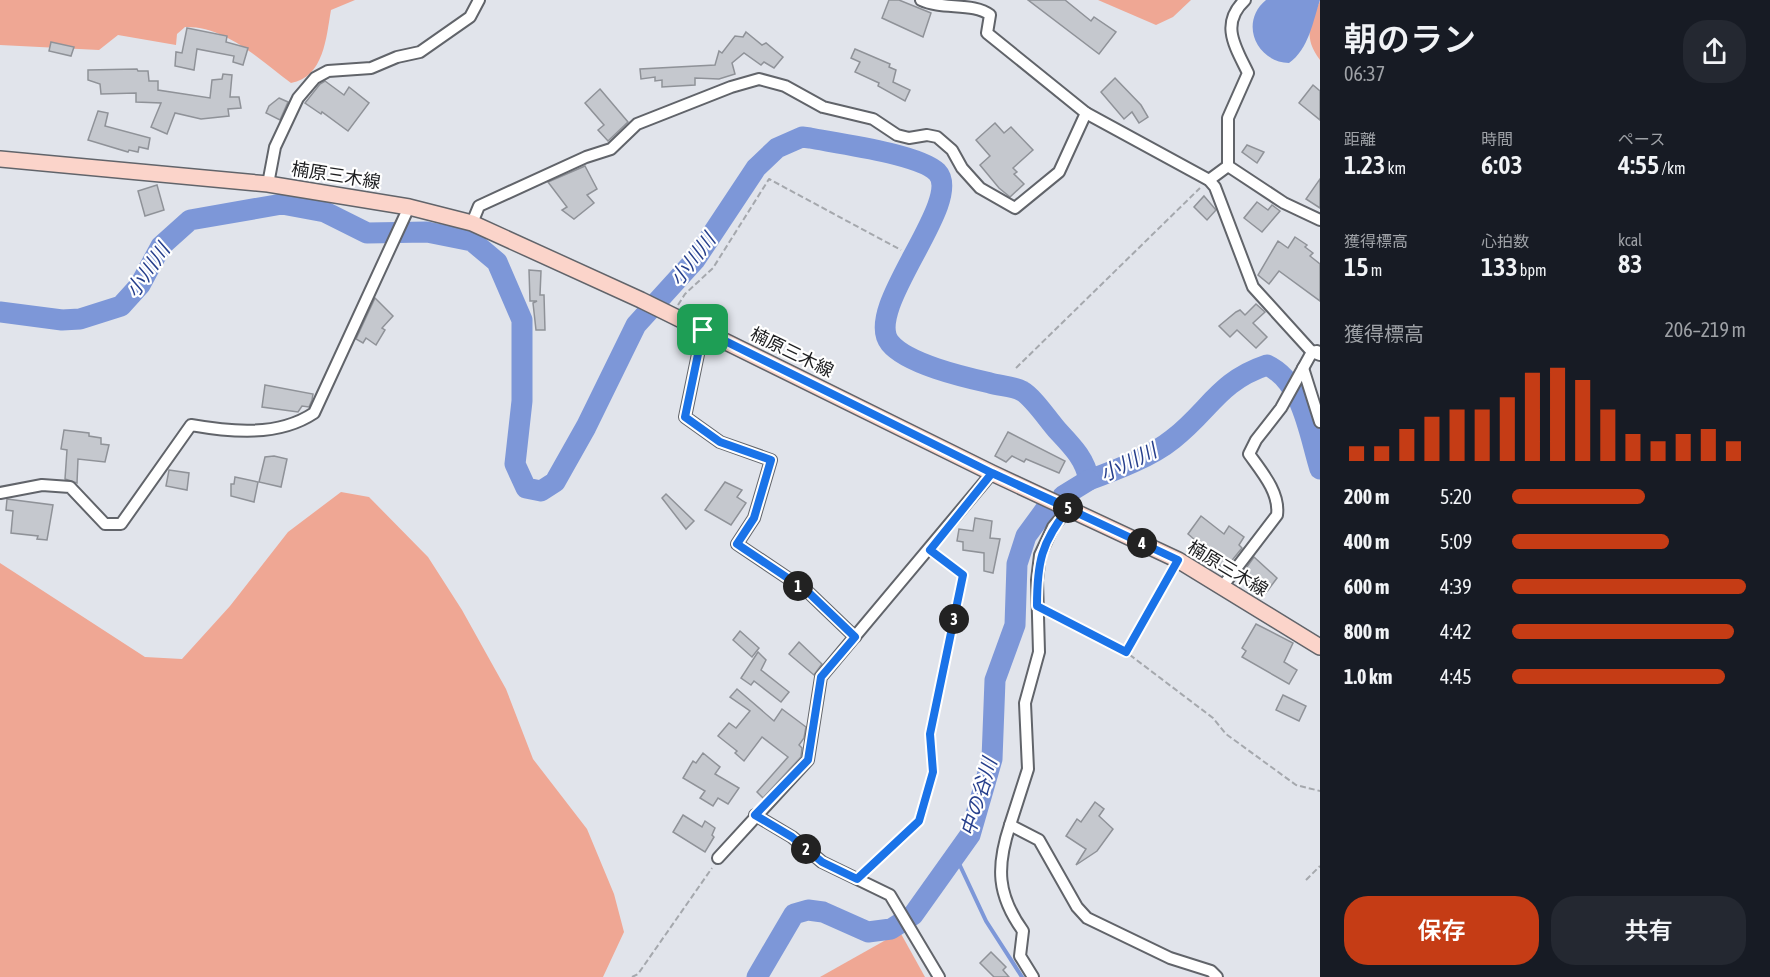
<!DOCTYPE html>
<html lang="ja">
<head>
<meta charset="utf-8">
<style>
  :root { --surface:#171b24; --page:#242831; --text:#f1f3f6; --muted:#9ea1a6; --accent:#c53c15 }
  body { margin:0; font-family:"Asap Condensed","Noto Sans JP",sans-serif; background:var(--page); color:var(--text); height:100vh; display:flex; flex-direction:column; font-size:22px; white-space:nowrap }
  * { box-sizing:border-box; margin:0 }
  p { font-size:20px; color:var(--muted) }
  .icon { flex:none; width:33px; height:33px; fill:none; stroke:currentColor; stroke-width:2; stroke-linecap:round; stroke-linejoin:round }
  .map { position:relative; flex:1; overflow:hidden }
  .details { display:flex; flex-direction:column; background:var(--surface); width:450px }
  .details>* { flex:none }
  .pin { position:absolute; display:grid; place-items:center; width:51px; height:51px; color:#fff; margin:-26px; border-radius:12px; box-shadow:0 3px 9px #0006 }
  .km { position:absolute; width:30px; height:30px; margin:-15px; border-radius:50%; background:#222; color:#fff; font-size:16px; line-height:30px; text-align:center }
  .round { display:grid; place-items:center; flex:none; width:63px; height:63px; border-radius:24px; background:var(--page) }
  .headline { display:flex; align-items:center; justify-content:space-between; height:102px; padding:0 24px }
  h1 { font-size:33px; font-weight:600; line-height:45px }
  .stats { display:grid; grid-template-columns:repeat(3,1fr); gap:9px; height:102px; padding:6px 24px }
  .stats div { display:grid; align-content:center }
  .stats b { font-size:26px; font-weight:600 }
  .stats small { font-size:16px; font-weight:400 }
  .stats p { font-size:16px }
  .chart { height:168px; padding:12px 24px }
  .chart p { display:flex; justify-content:space-between }
  .chart svg { width:100%; height:108px; margin-top:6px; stroke:var(--accent); stroke-width:6 }
  .cta { display:flex; gap:12px; margin-top:auto; padding:12px 24px }
  .cta a { flex:1; height:69px; border-radius:24px; background:var(--accent); color:#fff; font-size:24px; font-weight:600; line-height:69px; text-align:center }
  .cta a+a { background:var(--page); color:var(--text) }
  ul { padding:0 24px; list-style:none; font-size:20px }
  li { display:grid; grid-template-columns:96px 72px 1fr; align-items:center; height:45px }
  li i { height:15px; border-radius:8px; background:var(--accent) }
  main { display:flex; flex:1; min-height:0 }
  .map>svg:first-child { display:block }
</style>
</head>
<body>
<main>
<div class="map">
<svg width="1320" height="977" viewBox="0 0 1320 977">
  <rect width="100%" height="100%" fill="#e1e4eb"/>
  <g fill="#efa794">
    <path d="M0,0h355l-24,10c-5,28 -7,67 -40,73 -31,-23 -65,-57 -106,-56l-8,7 -1,11 -58,-10 -19,15 -99,-5z"/>
    <polygon points="1098,0 1191,0 1173,17 1156,25"/>
    <path d="M1320,1v59c-17,-23 -10,-35 0,-59z"/>
    <polygon points="341,492 369,497 428,557 462,610 506,689 533,759 587,829 614,894 624,932 603,977 0,977 0,563 145,657 182,659 230,606 288,532"/>
    <polygon points="900,932 925,977 820,977"/>
  </g>
  <path fill="#7d97d8" d="M1266,0h54c-7,21 -11,49 -31,63 -33,-1 -50,-41 -23,-63z"/>
  <g fill="none" stroke-linecap="round" stroke-linejoin="round">
    <polyline stroke="#7d97d8" stroke-width="4" points="956,857 986,921 1022,977"/>
    <g stroke="#7d97d8" stroke-width="21">
      <path d="M0,312l62,8 18,-1 41,-13 19,-21 21,-39 29,-26 92,-16 43,8 42,21 60,-1 45,9 25,21 25,58v81l-7,63 11,24 15,3 14,-9 31,-55 50,-102 59,-65 61,-92 21,-20 25,-11 8,1c26,5 109,16 127,34 28,29 -75,137 -47,171 17,21 74,34 100,40 9,3 24,3 32,8 11,6 27,30 36,40 15,16 27,28 31,49 27,-10 62,-23 84,-41 37,-29 46,-58 94,-74 36,17 42,69 53,104"/>
      <polyline points="1063,496 1089,480"/>
      <polyline points="757,977 794,914 808,910 823,912 868,932 891,929 913,915 970,835 992,759 995,680 1015,625 1017,564 1026,536 1045,510"/>
    </g>
  </g>
  <g fill="#c5c8ce" stroke="#8f9298" stroke-width="1.5">
    <polygon points="889,0 899,0 931,13 923,37 882,18"/>
    <polygon points="1028,0 1065,0 1091,21 1094,17 1116,32 1099,54"/>
    <polygon points="187,28 227,36 226,42 248,48 243,65 233,62 234,56 197,49 194,70 175,66 176,52 182,53"/>
    <polygon points="746,32 762,45 766,43 783,57 774,68 764,62 761,65 744,53 732,63 735,74 719,79 695,78 695,85 662,87 662,80 655,81 655,77 641,79 640,69 715,65 719,51 722,53 735,36 743,37"/>
    <polygon points="51,42 74,47 71,56 49,51"/>
    <polygon points="855,49 890,64 889,67 896,70 893,82 910,90 905,101 878,86 879,83 855,72 860,62 851,58"/>
    <polygon points="137,69 138,71 148,71 149,81 158,81 158,90 210,98 212,80 222,79 223,74 232,75 230,97 239,97 241,108 228,109 229,116 201,119 175,113 167,134 151,127 161,103 136,102 136,93 101,94 100,84 88,80 88,70"/>
    <polygon points="1115,78 1141,105 1148,117 1139,123 1132,112 1124,119 1101,92"/>
    <polygon points="325,81 344,95 349,87 369,103 348,131 322,112 321,114 305,103 320,84"/>
    <polygon points="1313,85 1320,91 1320,120 1299,103"/>
    <polygon points="600,89 628,122 608,141 598,130 604,125 585,103"/>
    <polygon points="279,98 288,102 280,120 266,113 269,106"/>
    <polygon points="98,111 108,113 105,126 150,138 148,149 139,147 138,152 129,150 128,152 88,140"/>
    <polygon points="995,123 1004,133 1011,127 1033,150 1013,168 1017,172 1014,174 1024,184 1010,197 999,188 980,165 990,156 976,140"/>
    <polygon points="1247,145 1264,152 1257,163 1242,152"/>
    <polygon points="585,166 597,189 587,195 594,203 574,219 562,210 567,207 548,182"/>
    <polygon points="1320,179 1320,208 1306,199"/>
    <polygon points="157,185 164,210 145,216 138,191"/>
    <polygon points="1204,196 1216,210 1207,220 1194,207"/>
    <polygon points="1257,202 1268,210 1272,205 1280,211 1262,232 1244,218"/>
    <polygon points="1295,237 1307,245 1305,247 1313,253 1310,256 1320,264 1320,301 1279,271 1269,284 1258,275 1278,241 1288,248"/>
    <polygon points="529,270 541,271 540,295 544,295 545,330 536,330 533,303 537,301 530,301"/>
    <polygon points="375,298 393,316 382,328 385,330 376,345 366,338 363,343 356,339"/>
    <polygon points="1256,304 1265,312 1253,323 1267,337 1256,348 1237,330 1230,337 1219,326 1236,312 1240,310 1245,315"/>
    <polygon points="265,385 313,394 312,400 309,407 302,406 298,412 262,407"/>
    <polygon points="64,430 89,433 89,436 101,438 101,444 109,445 105,462 78,459 77,483 65,479 67,450 61,449"/>
    <polygon points="1008,432 1065,461 1059,473 1026,459 1024,462 1012,456 1006,462 995,456"/>
    <polygon points="274,456 287,459 281,487 259,482 265,457"/>
    <polygon points="169,470 189,473 187,490 166,486"/>
    <polygon points="235,477 258,482 254,502 231,496 231,484 234,484"/>
    <polygon points="725,482 742,490 737,497 746,503 731,525 705,510"/>
    <polygon points="666,494 694,521 686,529 662,498"/>
    <polygon points="7,499 53,505 47,540 37,539 38,536 11,533 13,511 6,510"/>
    <polygon points="1201,516 1224,534 1229,526 1244,537 1239,545 1242,548 1225,569 1199,550 1202,546 1188,534"/>
    <polygon points="975,518 992,521 990,538 1000,539 993,573 984,571 984,553 963,550 963,542 957,541 959,529 973,531"/>
    <polygon points="1254,557 1277,578 1266,593 1241,575"/>
    <polygon points="1256,624 1293,643 1284,662 1297,670 1289,684 1242,657 1246,651 1242,648"/>
    <polygon points="740,631 759,648 752,657 733,640"/>
    <polygon points="799,642 822,664 814,675 789,654"/>
    <polygon points="758,652 766,660 761,670 789,692 781,702 754,681 751,685 741,678"/>
    <polygon points="737,689 774,721 782,709 806,727 804,738 799,745 802,748 801,757 763,798 757,792 788,757 762,737 744,761 735,753 737,751 718,736 729,723 736,728 750,711 730,697"/>
    <polygon points="1283,695 1306,706 1299,721 1276,710"/>
    <polygon points="703,753 720,767 715,774 739,788 728,804 718,798 713,806 700,798 705,791 683,778 693,761 696,763"/>
    <polygon points="1095,802 1104,809 1099,816 1113,829 1097,851 1076,865 1086,849 1066,836 1077,819 1081,822"/>
    <polygon points="683,815 702,827 705,821 715,828 712,835 714,837 705,852 673,832"/>
    <polygon points="991,952 1006,967 1003,970 1009,977 994,977 980,963"/>
  </g>
  <g fill="none" stroke-linecap="round" stroke-linejoin="round">
    <g stroke="#61646a" stroke-width="14">
      <g id="minor">
        <polyline points="1086,113 1209,180 1215,187 1253,287 1312,352 1320,355"/>
        <path d="M1228,166v-48l20,-45c-12,-25 -29,-49 -3,-73"/>
        <polyline points="1209,180 1228,166 1284,203 1320,220"/>
        <polyline points="268,184 275,147 298,98 315,78 328,71 371,68 397,57 420,52 470,17 479,0"/>
        <path d="M472,223l7,-17 107,-49 25,-8 26,-25 94,-37 28,-8 26,7 38,21 50,12 24,16 12,3 18,-3 10,2 15,13 10,18 18,20 35,20 44,-36 27,-59 -99,-80 3,-18c-16,-13 -48,-5 -69,-15"/>
        <polyline points="703,330 685,417 720,442 771,460 754,518 737,544 807,591 855,637"/>
        <polyline points="1303,368 1320,422"/>
        <path d="M0,493l42,-8 28,2 35,37h16l70,-99c40,7 87,12 123,-12l95,-206"/>
        <polyline points="1069,508 1053,527 1040,555 1037,580 1039,652 1025,703 1028,769 1010,825 1039,840 1077,907 1087,918 1170,958 1211,971 1217,977"/>
        <path d="M1222,587l55,-72c3,-22 -15,-43 -28,-61l7,-14 25,-32 31,-56 5,-1"/>
        <polyline points="755,815 792,837 822,862 890,895 939,977"/>
        <path d="M1010,825c-14,42 -13,70 13,106l-3,25 13,21"/>
        <polyline points="718,858 808,760 821,677 992,473"/>
      </g>
    </g>
    <g stroke="#61646a" stroke-width="18">
      <polyline id="secondary" points="0,159 268,184 409,207 472,223 641,300 992,473 1178,560 1320,647"/>
    </g>
    <g stroke="#a5a8ad" stroke-width="2" stroke-dasharray="6 3" stroke-linecap="butt">
      <polyline points="678,305 685,294 713,268 769,179 901,250"/>
      <polyline points="1016,368 1200,188"/>
      <polyline points="1050,613 1126,652 1213,718 1226,734 1296,785 1320,791"/>
      <polyline points="1126,652 1172,570"/>
      <polyline points="866,871 919,821 933,773 930,734 963,575 937,556"/>
      <polyline points="1306,880 1320,866"/>
      <polyline points="632,977 638,974 712,868"/>
    </g>
    <use href="#minor" stroke="#fff" stroke-width="10"/>
    <use href="#secondary" stroke="#fbd4ca" stroke-width="15"/>
  </g>
  <g fill="none" stroke-linecap="round" stroke-linejoin="round">
    <g stroke="#fff" stroke-width="12">
      <path id="route" d="M703,330l-18,87 35,25 51,18 -17,58 -17,26 70,47 48,46 -34,40 -13,83 -53,55 37,22 30,25 35,17 62,-58 14,-49 -3,-38 33,-159 -33,-25 62,-77 186,87 -52,92 -89,-46c0,-43 4,-64 32,-98l-77,-35 -289,-143"/>
    </g>
    <use href="#route" stroke="#1a73e8" stroke-width="8"/>
  </g>
  <g text-anchor="middle" dominant-baseline="central" stroke-width="4.5" stroke-linejoin="round" paint-order="stroke">
    <g font-size="18" fill="#1c1d1f" stroke="#fff">
      <text transform="translate(336 175) rotate(9)">楠原三木線</text>
      <text transform="translate(792 352) rotate(26)">楠原三木線</text>
      <text transform="translate(1228 568) rotate(31)">楠原三木線</text>
    </g>
    <g font-size="20" font-style="italic" fill="#263f8c" stroke="#fff">
      <text transform="translate(692 259) rotate(-52)">小川川</text>
      <text transform="translate(147 270) rotate(-55)">小川川</text>
      <text transform="translate(1128 462) rotate(-26)">小川川</text>
      <text transform="translate(978 797) rotate(-73)">中の谷川</text>
    </g>
  </g>
</svg>
<div class="pin" style="left:703px;top:330px;background:#1e9e55"><svg class="icon" aria-label="arrive" viewBox="0 0 24 24"><path d="M6 21V4h12l-3 4 3 4H6"/></svg></div>
<b class="km" style="left:798px;top:586px">1</b>
<b class="km" style="left:806px;top:849px">2</b>
<b class="km" style="left:954px;top:619px">3</b>
<b class="km" style="left:1142px;top:543px">4</b>
<b class="km" style="left:1068px;top:508px">5</b>
</div>
<section class="details">
<div class="headline"><div><h1>朝のラン</h1><p>06:37</p></div><a class="round"><svg class="icon" aria-label="share" viewBox="0 0 24 24"><path d="M12 15V3M7 8l5-5 5 5M5 13v7h14v-7"/></svg></a></div>
<div class="stats">
<div><p>距離</p><b>1.23<small> km</small></b></div>
<div><p>時間</p><b>6:03</b></div>
<div><p>ペース</p><b>4:55<small> /km</small></b></div>
</div>
<div class="stats">
<div><p>獲得標高</p><b>15<small> m</small></b></div>
<div><p>心拍数</p><b>133<small> bpm</small></b></div>
<div><p>kcal</p><b>83</b></div>
</div>
<div class="chart"><p><span>獲得標高</span>206–219 m</p>
<svg viewBox="0 0 160 44" preserveAspectRatio="none"><path d="M5 44V38M15 44V38M25 44V31M35 44V26M45 44V23M55 44V23M65 44V18M75 44V8M85 44V6M95 44V11M105 44V23M115 44V33M125 44V36M135 44V33M145 44V31M155 44V36"/></svg>
</div>
<ul>
<li><b>200 m</b>5:20<i style="width:57%"></i></li>
<li><b>400 m</b>5:09<i style="width:67%"></i></li>
<li><b>600 m</b>4:39<i style="width:100%"></i></li>
<li><b>800 m</b>4:42<i style="width:95%"></i></li>
<li><b>1.0 km</b>4:45<i style="width:91%"></i></li>
</ul>
<div class="cta"><a>保存</a><a>共有</a></div>
</section>
</main>
</body>
</html>
